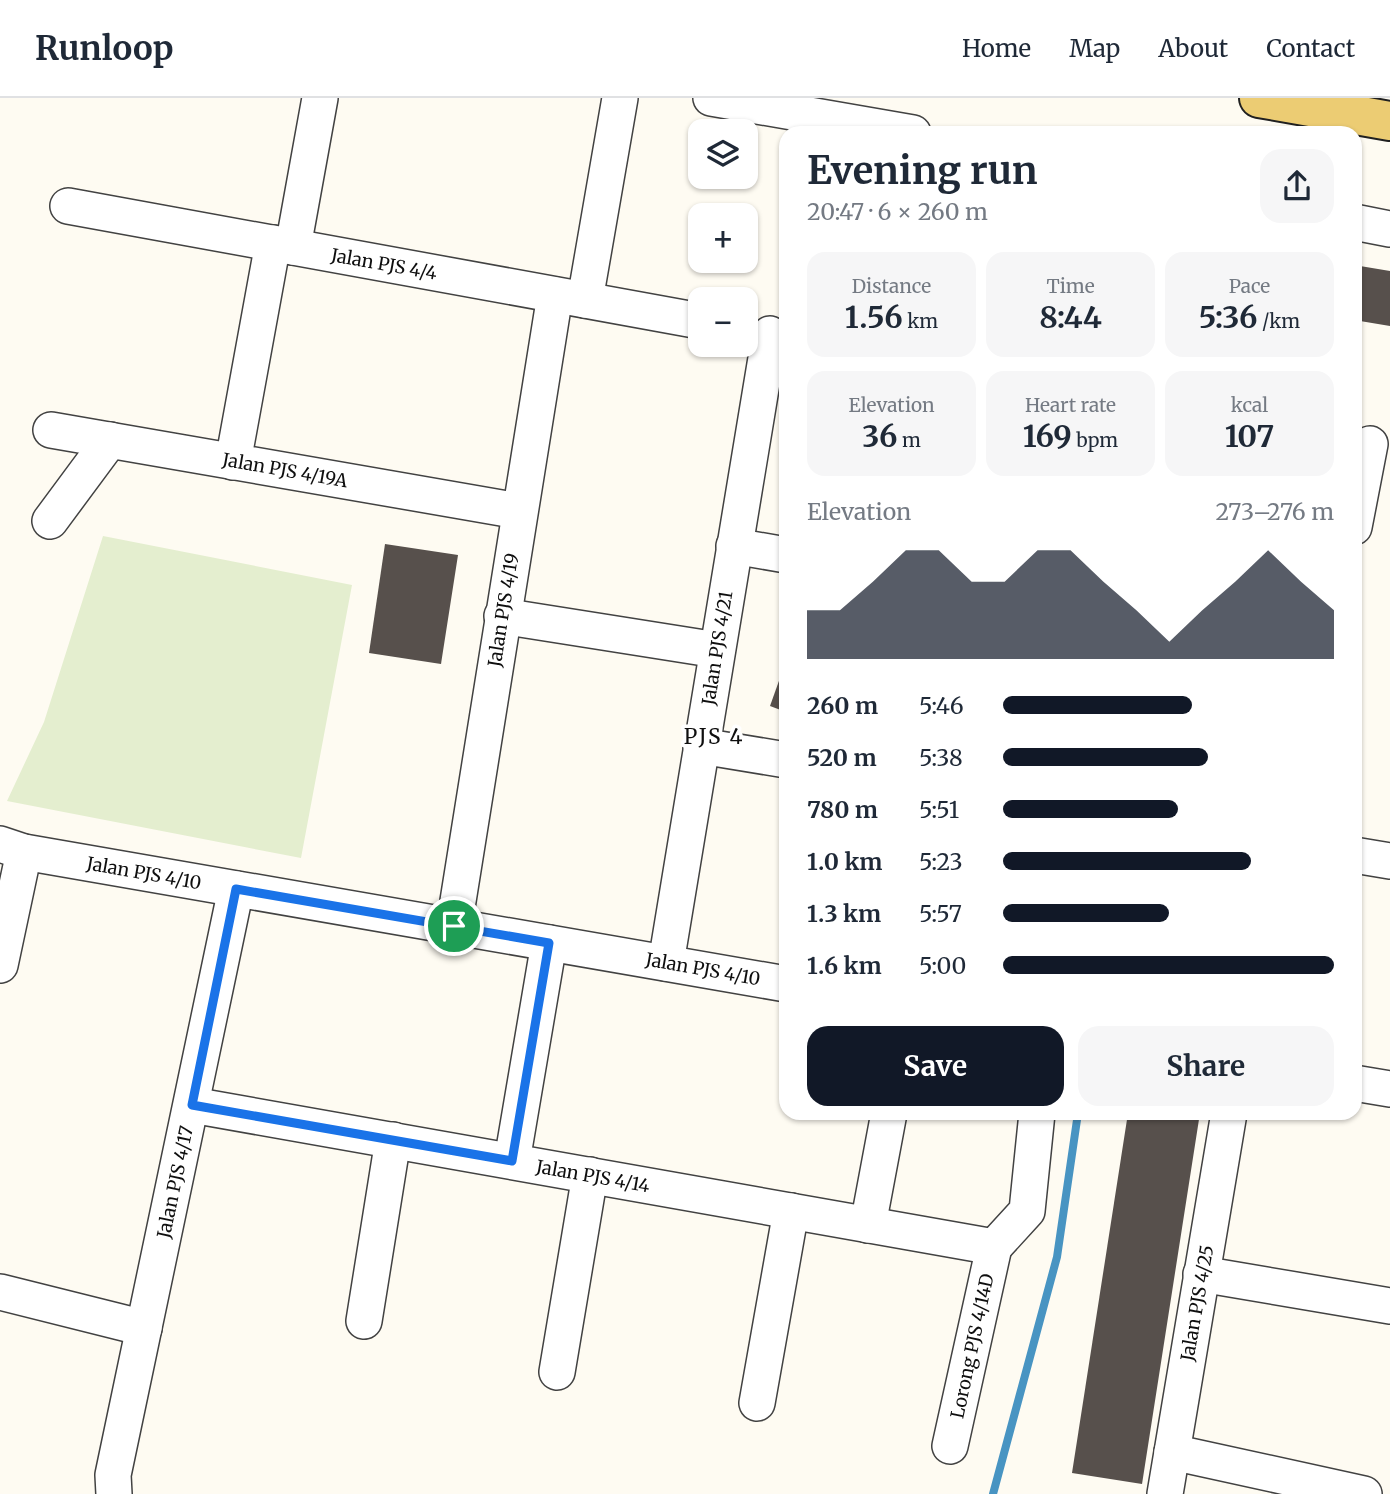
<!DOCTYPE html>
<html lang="en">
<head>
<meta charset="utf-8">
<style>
  :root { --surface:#fff; --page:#f6f6f7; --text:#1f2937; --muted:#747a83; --line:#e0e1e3; --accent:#111827 }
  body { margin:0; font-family:Merriweather,serif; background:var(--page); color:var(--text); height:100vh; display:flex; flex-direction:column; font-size:26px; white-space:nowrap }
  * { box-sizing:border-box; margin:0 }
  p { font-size:23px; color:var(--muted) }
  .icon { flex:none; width:38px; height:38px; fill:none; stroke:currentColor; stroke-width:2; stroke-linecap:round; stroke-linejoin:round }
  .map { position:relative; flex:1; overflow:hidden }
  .drawer { position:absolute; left:779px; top:28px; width:583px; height:994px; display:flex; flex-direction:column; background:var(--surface); border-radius:21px; box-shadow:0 2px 5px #0004 }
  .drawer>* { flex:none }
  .buttons { position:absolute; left:688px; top:21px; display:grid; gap:14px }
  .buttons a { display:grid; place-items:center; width:70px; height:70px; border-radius:14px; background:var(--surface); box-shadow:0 2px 5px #0004; font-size:35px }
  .pin { position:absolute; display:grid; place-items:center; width:60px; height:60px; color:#fff; margin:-30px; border:4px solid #fff; border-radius:50%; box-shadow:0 2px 7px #0007 }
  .round { display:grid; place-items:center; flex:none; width:74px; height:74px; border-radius:21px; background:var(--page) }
  .summary { display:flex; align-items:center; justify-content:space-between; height:119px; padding:0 28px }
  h1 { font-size:38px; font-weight:700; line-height:52px }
  .metrics { display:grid; grid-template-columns:repeat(3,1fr); gap:10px; height:119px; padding:7px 28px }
  .metrics div { display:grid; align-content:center; border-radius:18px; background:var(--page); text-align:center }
  .metrics b { font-size:30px; font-weight:700 }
  .metrics small { font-size:19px; font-weight:400 }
  .metrics p { font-size:19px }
  .chart { height:196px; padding:14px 28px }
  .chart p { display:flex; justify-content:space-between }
  .chart svg { width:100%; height:126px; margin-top:7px; fill:var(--accent); opacity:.7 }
  .action { display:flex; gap:14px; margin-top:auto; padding:14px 28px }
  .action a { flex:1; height:80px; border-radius:21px; background:var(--accent); color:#fff; font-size:28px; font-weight:700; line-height:80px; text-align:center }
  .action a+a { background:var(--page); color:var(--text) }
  ul { padding:0 28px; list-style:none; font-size:23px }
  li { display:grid; grid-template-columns:112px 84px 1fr; align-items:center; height:52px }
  li i { height:18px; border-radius:9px; background:var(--accent) }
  header { display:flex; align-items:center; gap:42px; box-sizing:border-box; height:98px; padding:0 35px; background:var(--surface); border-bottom:2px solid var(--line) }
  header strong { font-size:33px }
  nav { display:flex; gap:38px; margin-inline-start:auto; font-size:24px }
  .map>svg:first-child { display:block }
</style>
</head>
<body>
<header>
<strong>Runloop</strong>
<nav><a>Home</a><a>Map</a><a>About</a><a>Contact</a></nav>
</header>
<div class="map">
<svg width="1390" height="1396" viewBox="0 0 1390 1396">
  <rect width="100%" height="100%" fill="#fefbf2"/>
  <polygon fill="#e4eecf" points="103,438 352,487 301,760 7,703 44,624"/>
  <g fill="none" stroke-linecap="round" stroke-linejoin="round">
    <polyline stroke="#4894c2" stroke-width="8" points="993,1396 1057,1159 1078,1015"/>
  </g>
  <g fill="#57504c">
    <polygon points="1354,167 1390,173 1390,228 1354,222"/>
    <polygon points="385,446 458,457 441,566 369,555"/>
    <polygon points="785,566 786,566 786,614 770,608"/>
    <polygon points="1128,1015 1200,1015 1142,1386 1072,1375"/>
  </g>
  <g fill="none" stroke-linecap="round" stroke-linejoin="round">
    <g stroke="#424242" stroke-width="38">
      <g id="minor">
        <polyline points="711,0 913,35"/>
        <polyline points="68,108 700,223"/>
        <polyline points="1354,124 1390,131"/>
        <polyline points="293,149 320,0"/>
        <polyline points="585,202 620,0"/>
        <polyline points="51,332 519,413"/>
        <polyline points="233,364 273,145"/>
        <polyline points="50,423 110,342"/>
        <polyline points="1354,429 1370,346"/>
        <polyline points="734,448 786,457"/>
        <polyline points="502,518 717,552"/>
        <polyline points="701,648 786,662"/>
        <polyline points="0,746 24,754 786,886"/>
        <polyline points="1354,757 1390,763"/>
        <polyline points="454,828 555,197"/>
        <polyline points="666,865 770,236"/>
        <polyline points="0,867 24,754"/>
        <polyline points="1354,985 1390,991"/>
        <polyline points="192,1007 994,1149"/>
        <polyline points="512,1063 549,845"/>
        <polyline points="868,1127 889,1015"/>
        <polyline points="994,1149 1027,1113 1037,1015"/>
        <polyline points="1201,1176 1390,1208"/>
        <polyline points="0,1194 144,1230"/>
        <polyline points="364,1223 393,1042"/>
        <polyline points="557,1274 590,1077"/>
        <polyline points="757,1305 791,1113"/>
        <polyline points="950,1348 994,1149"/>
        <polyline points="1172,1354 1364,1396"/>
        <polyline points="114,1396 113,1377 236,791"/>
        <polyline points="1165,1396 1229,1015"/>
      </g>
    </g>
    <g stroke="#202020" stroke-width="42">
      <polyline id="major" points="1259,0 1390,23"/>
    </g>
    <use href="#minor" stroke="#fff" stroke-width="35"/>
    <use href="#major" stroke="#eccc73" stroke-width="38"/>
  </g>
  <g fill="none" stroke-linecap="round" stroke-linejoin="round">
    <g stroke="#fff" stroke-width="14">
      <polygon id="route" points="236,791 549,845 512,1063 192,1007"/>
    </g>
    <use href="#route" stroke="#1a73e8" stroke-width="9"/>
  </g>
  <g text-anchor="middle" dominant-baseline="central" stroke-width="7" stroke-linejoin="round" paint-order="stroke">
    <g font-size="18" fill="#0f0f0f" stroke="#fff">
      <text transform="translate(384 166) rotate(10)">Jalan PJS 4/4</text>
      <text transform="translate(285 372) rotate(10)">Jalan PJS 4/19A</text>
      <text transform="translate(503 512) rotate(-81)">Jalan PJS 4/19</text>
      <text transform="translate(717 550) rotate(-81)">Jalan PJS 4/21</text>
      <text transform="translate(144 775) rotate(10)">Jalan PJS 4/10</text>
      <text transform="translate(703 871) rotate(10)">Jalan PJS 4/10</text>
      <text transform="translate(593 1078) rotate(10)">Jalan PJS 4/14</text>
      <text transform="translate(175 1084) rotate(-78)">Jalan PJS 4/17</text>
      <text transform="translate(1197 1205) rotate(-80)">Jalan PJS 4/25</text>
      <text transform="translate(972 1248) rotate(-78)">Lorong PJS 4/14D</text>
    </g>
    <g font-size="21" letter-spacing="2" fill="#0f0f0f" stroke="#fff">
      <text x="714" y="638">PJS 4</text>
    </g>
  </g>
</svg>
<div class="buttons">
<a><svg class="icon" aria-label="layers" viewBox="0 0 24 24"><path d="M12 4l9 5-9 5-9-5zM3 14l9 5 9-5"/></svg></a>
<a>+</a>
<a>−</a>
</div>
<div class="pin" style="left:454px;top:828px;background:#1e9e55"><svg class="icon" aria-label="arrive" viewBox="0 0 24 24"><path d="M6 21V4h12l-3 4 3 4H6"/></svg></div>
<section class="drawer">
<div class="summary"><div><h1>Evening run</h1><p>20:47 · 6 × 260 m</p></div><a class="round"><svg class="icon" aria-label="share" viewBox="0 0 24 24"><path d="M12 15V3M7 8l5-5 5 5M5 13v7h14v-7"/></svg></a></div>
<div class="metrics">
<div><p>Distance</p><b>1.56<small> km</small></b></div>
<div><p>Time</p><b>8:44</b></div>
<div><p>Pace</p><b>5:36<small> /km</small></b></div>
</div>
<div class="metrics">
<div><p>Elevation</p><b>36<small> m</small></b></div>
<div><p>Heart rate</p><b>169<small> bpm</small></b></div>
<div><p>kcal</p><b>107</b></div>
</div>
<div class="chart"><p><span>Elevation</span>273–276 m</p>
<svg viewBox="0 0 160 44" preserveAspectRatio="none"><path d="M0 44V27L10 27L20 17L30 6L40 6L50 17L60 17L70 6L80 6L90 17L100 27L110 38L120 27L130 17L140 6L150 17L160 27V44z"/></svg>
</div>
<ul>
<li><b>260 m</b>5:46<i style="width:57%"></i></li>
<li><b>520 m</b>5:38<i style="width:62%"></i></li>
<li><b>780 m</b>5:51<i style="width:53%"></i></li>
<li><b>1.0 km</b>5:23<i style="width:75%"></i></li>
<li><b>1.3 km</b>5:57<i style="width:50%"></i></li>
<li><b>1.6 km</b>5:00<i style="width:100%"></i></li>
</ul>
<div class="action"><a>Save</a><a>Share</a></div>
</section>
</div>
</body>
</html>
